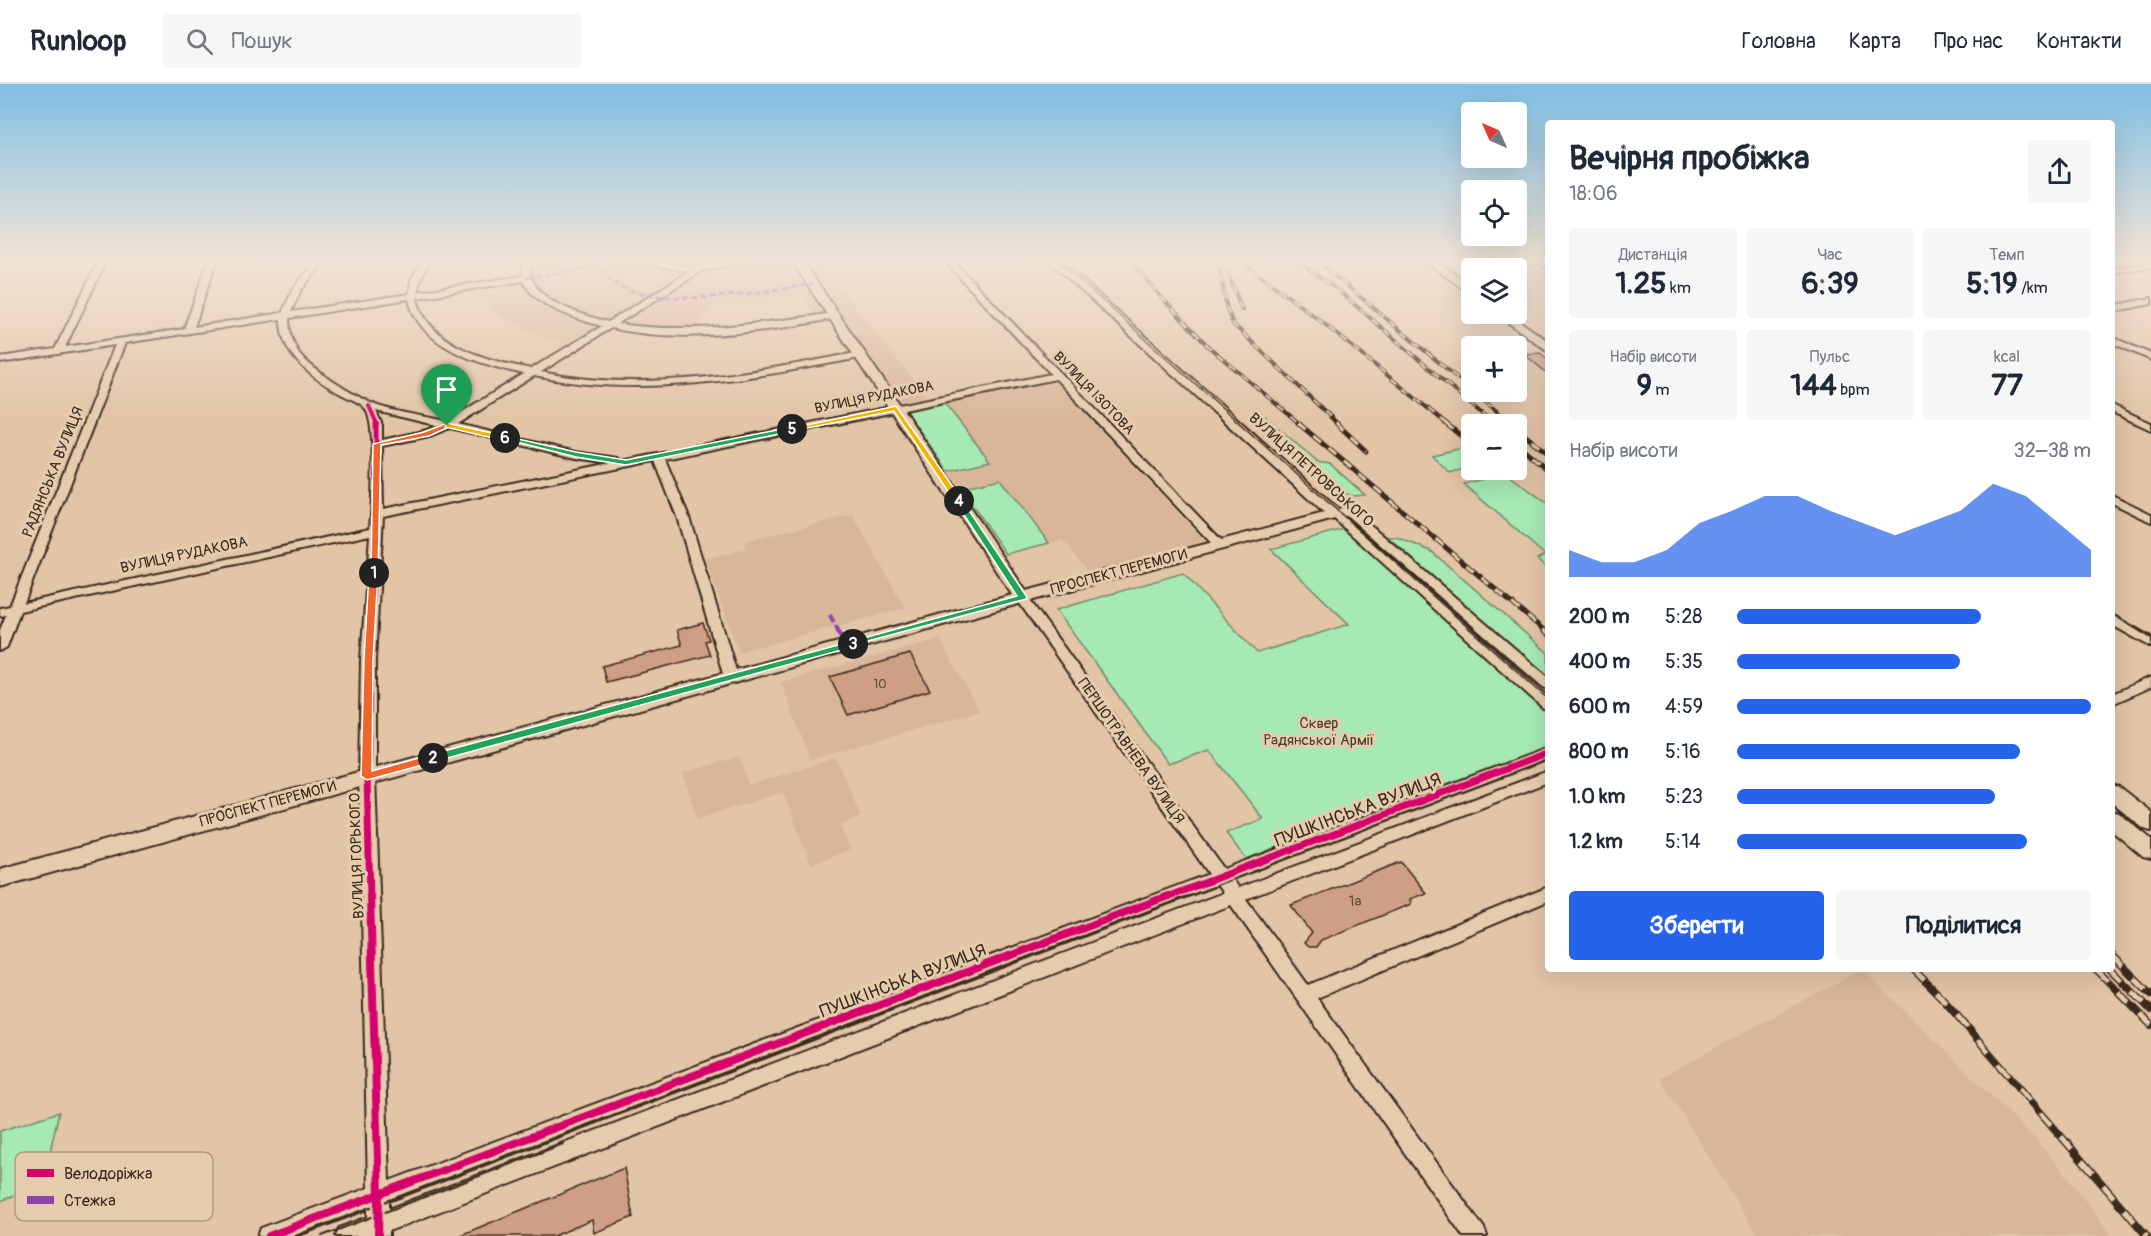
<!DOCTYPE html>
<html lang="uk">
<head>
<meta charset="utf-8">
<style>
  :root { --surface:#fff; --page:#f6f6f7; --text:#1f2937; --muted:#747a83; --line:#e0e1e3; --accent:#2563eb }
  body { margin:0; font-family:Pangolin,sans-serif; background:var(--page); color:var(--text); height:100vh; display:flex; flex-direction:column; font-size:22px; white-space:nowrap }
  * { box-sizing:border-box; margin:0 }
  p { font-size:20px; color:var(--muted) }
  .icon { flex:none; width:33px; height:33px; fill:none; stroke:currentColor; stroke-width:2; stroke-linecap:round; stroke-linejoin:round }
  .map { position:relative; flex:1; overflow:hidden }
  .panel { position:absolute; left:1545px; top:36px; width:570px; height:852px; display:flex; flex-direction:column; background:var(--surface); border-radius:6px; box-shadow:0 6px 24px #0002 }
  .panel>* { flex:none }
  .needle { width:39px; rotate:315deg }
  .fabs { position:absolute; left:1461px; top:18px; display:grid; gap:12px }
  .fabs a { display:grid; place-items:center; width:66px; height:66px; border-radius:6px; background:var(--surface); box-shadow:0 6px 24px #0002; font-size:30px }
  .pin { position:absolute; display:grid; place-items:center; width:51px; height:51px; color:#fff; margin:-62px -26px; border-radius:50% 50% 50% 0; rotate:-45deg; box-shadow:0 0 6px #0007 }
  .pin .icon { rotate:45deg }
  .km { position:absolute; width:30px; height:30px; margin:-15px; border-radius:50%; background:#222; color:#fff; font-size:16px; line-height:30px; text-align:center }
  .round { display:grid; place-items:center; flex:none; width:63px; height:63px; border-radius:6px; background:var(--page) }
  .summary { display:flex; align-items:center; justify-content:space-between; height:102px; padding:0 24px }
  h1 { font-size:33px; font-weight:700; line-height:45px }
  .stats { display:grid; grid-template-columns:repeat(3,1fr); gap:9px; height:102px; padding:6px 24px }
  .stats div { display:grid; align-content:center; border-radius:6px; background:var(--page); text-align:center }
  .stats b { font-size:30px; font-weight:700 }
  .stats small { font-size:16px; font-weight:400 }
  .stats p { font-size:16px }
  .chart { height:168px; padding:12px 24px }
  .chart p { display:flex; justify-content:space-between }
  .chart svg { width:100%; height:108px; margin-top:6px; fill:var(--accent); opacity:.7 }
  .cta { display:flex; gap:12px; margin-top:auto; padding:12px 24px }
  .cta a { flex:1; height:69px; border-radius:6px; background:var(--accent); color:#fff; font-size:24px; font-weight:700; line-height:69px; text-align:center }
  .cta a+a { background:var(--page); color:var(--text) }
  ul { padding:0 24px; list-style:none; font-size:20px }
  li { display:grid; grid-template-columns:96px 72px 1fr; align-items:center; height:45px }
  li i { height:15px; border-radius:8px; background:var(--accent) }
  header { display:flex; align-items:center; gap:36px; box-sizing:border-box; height:84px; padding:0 30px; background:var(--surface); border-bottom:2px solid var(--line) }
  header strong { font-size:28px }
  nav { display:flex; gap:33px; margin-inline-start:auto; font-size:21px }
  .search { width:420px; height:54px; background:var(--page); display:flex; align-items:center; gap:15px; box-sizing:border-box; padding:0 21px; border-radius:6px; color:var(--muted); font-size:22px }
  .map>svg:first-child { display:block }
</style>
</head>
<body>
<header>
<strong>Runloop</strong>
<div class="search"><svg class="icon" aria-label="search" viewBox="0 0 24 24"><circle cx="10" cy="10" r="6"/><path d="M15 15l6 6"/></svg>Пошук</div>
<nav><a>Головна</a><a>Карта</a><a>Про нас</a><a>Контакти</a></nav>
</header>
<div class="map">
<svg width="2151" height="1152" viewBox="0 0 2151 1152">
  <rect width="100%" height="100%" fill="#e2c4a6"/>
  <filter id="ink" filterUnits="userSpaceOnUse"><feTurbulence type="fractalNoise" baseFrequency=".0167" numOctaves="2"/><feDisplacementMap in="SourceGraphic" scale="12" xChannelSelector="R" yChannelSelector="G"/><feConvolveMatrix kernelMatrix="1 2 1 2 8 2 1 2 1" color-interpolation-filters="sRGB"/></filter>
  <g filter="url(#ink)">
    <g fill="#d9b699">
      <polygon points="532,176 819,176 928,315 900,320 835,230 815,233 803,211 733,223 709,223 699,245 665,244 606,237 570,261 540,252 503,234 488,223 482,214 478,203 530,195"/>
      <polygon points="1052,295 1206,458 1089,489 1063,456 1006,470 904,325"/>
      <polygon points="853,431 905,524 739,568 705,475 747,465 744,457"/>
      <polygon points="940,555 979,627 810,676 781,598"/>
      <polygon points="739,673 749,701 836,674 861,733 840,741 850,766 811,780 783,708 697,735 683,689"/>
      <polygon points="1862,885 2032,1052 2065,1089 2112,1152 1758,1152 1660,994"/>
    </g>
    <g fill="#a6e9b3" stroke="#708a68" stroke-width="1.5">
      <polygon points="943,317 990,377 948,387 904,325"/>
      <polygon points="1265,332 1317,378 1330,380 1365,411 1354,412 1332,406 1252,334"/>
      <polygon points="1471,362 1471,383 1450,389 1432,371"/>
      <polygon points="1506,389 1548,420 1548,485 1537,475 1545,471 1464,400"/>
      <polygon points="1000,395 1049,459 1006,470 960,404"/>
      <polygon points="1344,445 1545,625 1548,632 1548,662 1246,775 1226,749 1263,735 1209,666 1168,680 1056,526 1183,489 1257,569 1349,540 1271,465"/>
      <polygon points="1388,453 1396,453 1431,467 1548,569 1548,593"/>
      <polygon points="59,1028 42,1102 0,1117 0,1047"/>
    </g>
    <g fill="#ce9f84" stroke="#3b2a1e" stroke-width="1.5">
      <polygon points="1540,269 1548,275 1548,290 1524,270"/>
      <polygon points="703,539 709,556 705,557 710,571 606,598 602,582 682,561 677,546"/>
      <polygon points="910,570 930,606 848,631 830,593"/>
      <polygon points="1401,778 1426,809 1410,815 1411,820 1321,856 1316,863 1308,863 1304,859 1312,849 1291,821"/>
      <polygon points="624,1084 633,1133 594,1149 592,1136 554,1152 458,1152"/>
    </g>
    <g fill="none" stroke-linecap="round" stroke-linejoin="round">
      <g stroke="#3b2a1e" stroke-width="4">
        <g id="minor">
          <path d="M99,176h8l-42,87 119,-18 25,-69h8l-23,67 88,-14 11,-24 24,-29h9l-25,30 -10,22 118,-18 2,-14 11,-20h8l-10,20 -3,12 105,-16 2,-16h8c-12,39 49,54 76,62l82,-51 -29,-4 -10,-7 37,7 68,-7 -54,11 -85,53c73,10 143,0 216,-11l3,1v4c-66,14 -160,26 -225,10l-70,44c105,22 215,0 319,-20l5,3 -5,3c-107,20 -217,41 -326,18l-76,48 118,28 42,6 5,3 428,-87 -108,-114h9l274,285 -6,4 -4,-1 -160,-169 -391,80 24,58 49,160 -7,4 -7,-4 -47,-160 -22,-56 -272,55 -8,144v116l14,405 820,-307 -193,-276 6,-4 4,1 198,274 324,-121v11l-316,120 6,9 310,-117v11l-302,117 62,86 240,-98v14l-231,97 167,230 3,8h-24l-232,-331 -842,326v5h-53l3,-8 29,-11v-8l-71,27h-39l3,-8 107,-40 -9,-412 2,-116 9,-125 -350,76 -13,36 -7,4v-21l6,-15 -6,1v-8l10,-2 105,-261 -115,18v-6l55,-8zM523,197c14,27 52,37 79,45l-71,43c-41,-8 -104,-23 -114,-71zM409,215c9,49 74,66 115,75l-77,47c-22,-5 -57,-9 -76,-18 -19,-9 -61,-34 -72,-50 -7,-10 -10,-24 -10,-35zM281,235c-1,36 31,59 60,75 7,4 19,8 24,14 12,16 7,97 5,120l-346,75 101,-260zM376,327l63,15 -16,5 -41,9v-15zM450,344l126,30 35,5 -228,46 -1,-63 48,-10zM1217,801l6,8 -834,316v-8z"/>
          <polygon points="1533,176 1543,176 1548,179 1548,185"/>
          <polygon points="2151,179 2151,183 2112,189 2112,185"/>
          <polygon points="2151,214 2151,220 2112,228 2112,222"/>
          <polygon points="2112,253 2151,270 2151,276 2112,259"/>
          <polygon points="2112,321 2151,339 2151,346 2112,328"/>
          <polygon points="2112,411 2151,430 2151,438 2112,419"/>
          <polygon points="1348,424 1352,425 1548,593 1548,605 1543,603 1344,429 1342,427"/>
          <polygon points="1335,427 1339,428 1548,613 1548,626 1543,624 1331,432 1329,430"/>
          <polygon points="2112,531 2151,553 2151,563 2112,541"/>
          <polygon points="2151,593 2151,603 2112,620 2112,610"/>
        </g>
      </g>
      <g stroke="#3b2a1e" stroke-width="4">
        <g id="major">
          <polygon points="791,176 802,176 1026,507 1324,429 1048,176 1060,176 1338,425 1348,422 1356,427 1353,430 1015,521 0,803 0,785 1012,511"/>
          <polygon points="1423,176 1435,176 1472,202 1472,211"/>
          <polygon points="1496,230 1509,230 1548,257 1548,267"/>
          <polygon points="2112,701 2119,703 2151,728 2151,747 2144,745 2112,719"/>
          <polygon points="2112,727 2119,729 2151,755 2151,775 2143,773 2112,747"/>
        </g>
      </g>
      <use href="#minor" fill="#e5ccad" fill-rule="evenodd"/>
      <use href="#major" fill="#e5ccad" fill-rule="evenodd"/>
      <g stroke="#3b2a1e" stroke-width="1.5">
        <polyline points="1057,176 1548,615"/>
        <polyline points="1543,176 1548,179"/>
        <polyline points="2112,530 2151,554"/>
        <polyline points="1183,814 1548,675"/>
      </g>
      <g stroke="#3b2a1e" stroke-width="2">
        <polyline points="295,1152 1187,812"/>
        <polyline points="322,1152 563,1060"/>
      </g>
      <g stroke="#3b2a1e" stroke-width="4">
        <g id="rail-far3">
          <polyline points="1130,176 1162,214 1209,263 1300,340"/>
          <polyline points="1218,176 1227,225 1233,240 1338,340"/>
          <polyline points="1240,176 1322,238 1447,340"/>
          <polyline points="1297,176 1340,208 1494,340"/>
          <polyline points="1316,176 1472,306"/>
          <polyline points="1227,187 1242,226"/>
          <polyline points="1473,308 1513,340"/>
        </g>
      </g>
      <g stroke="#3b2a1e" stroke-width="5">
        <g id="rail-far2">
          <polyline points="1298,339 1546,548"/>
          <polyline points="1336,339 1366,367"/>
          <polyline points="1445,339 1466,356"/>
          <polyline points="1516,344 1548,370"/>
          <polyline points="1516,359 1548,386"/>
        </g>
      </g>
      <g stroke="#3b2a1e" stroke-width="6">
        <polyline id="rail-far1" points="1544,547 1548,550"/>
      </g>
      <g stroke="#3b2a1e" stroke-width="8">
        <g id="rail">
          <polyline points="2112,871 2151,910"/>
          <polyline points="1913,885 1942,914 2147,1152"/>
          <polyline points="2096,885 2151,941"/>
          <polyline points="2110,885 2151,926"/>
        </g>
      </g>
      <use href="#rail-far3" stroke="#e5ccad" stroke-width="2" stroke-dasharray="8" stroke-linecap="butt"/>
      <use href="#rail-far2" stroke="#e5ccad" stroke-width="3" stroke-dasharray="10" stroke-linecap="butt"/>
      <use href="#rail-far1" stroke="#e5ccad" stroke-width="4" stroke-dasharray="12" stroke-linecap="butt"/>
      <use href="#rail" stroke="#e5ccad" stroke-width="5" stroke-dasharray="16" stroke-linecap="butt"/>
      <g stroke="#8e44ad" stroke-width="3" stroke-dasharray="6 3" stroke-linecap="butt">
        <path d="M599,176c13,61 169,31 213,24"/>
        <polyline points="526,194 599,182"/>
      </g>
      <polyline stroke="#8e44ad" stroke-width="4" stroke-dasharray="8 4" stroke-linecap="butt" points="830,531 839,548"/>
      <polyline stroke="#8e44ad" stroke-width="5" stroke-dasharray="10 5" stroke-linecap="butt" points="838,547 846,562"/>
      <g stroke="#e5ccad" stroke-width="6">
        <polyline id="cycleway-far3" points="369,322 377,340"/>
      </g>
      <g stroke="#e5ccad" stroke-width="8">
        <polyline id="cycleway-far2" points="370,548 377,430 376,339"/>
      </g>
      <g stroke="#e5ccad" stroke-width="10">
        <g id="cycleway-far1">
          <polyline points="370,547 367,692 370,814"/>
          <polyline points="1164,814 1548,669"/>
        </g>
      </g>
      <g stroke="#e5ccad" stroke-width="12">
        <g id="cycleway">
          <polyline points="370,812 379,1110 378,1152"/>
          <polyline points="269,1152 1168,812"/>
        </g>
      </g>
      <use href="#cycleway-far3" stroke="#d6006c" stroke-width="4"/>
      <use href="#cycleway-far2" stroke="#d6006c" stroke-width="5"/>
      <use href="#cycleway-far1" stroke="#d6006c" stroke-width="7"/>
      <use href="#cycleway" stroke="#d6006c" stroke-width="8"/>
    </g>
  </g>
  <linearGradient id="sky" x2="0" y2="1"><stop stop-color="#7fbfe4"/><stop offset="0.52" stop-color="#f2e4d7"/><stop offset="1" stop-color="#f2e4d7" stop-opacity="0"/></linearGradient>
  <rect width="2151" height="338" fill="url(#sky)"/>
  <polygon fill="#f0652b" stroke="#fff" stroke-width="1.5" points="445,340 451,342 429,352 381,361 378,489 371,490 373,360 424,348"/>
  <polygon fill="#f0652b" stroke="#fff" stroke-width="1.5" points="374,486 378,489 373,576 372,687 433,670 438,674 437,677 367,696 361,692 364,576 369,489"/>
  <polygon fill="#22a559" stroke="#fff" stroke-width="1.5" points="853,557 856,558 856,562 433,678 428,674 433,670"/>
  <polygon fill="#22a559" stroke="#fff" stroke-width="1.5" points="956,416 962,416 1027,513 1026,515 849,562 849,558 1017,512 955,417"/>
  <polygon fill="#f5b400" stroke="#fff" stroke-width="1.5" points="896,322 963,417 962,419 956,419 894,327 792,347 788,345"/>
  <polygon fill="#22a559" stroke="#fff" stroke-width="1.5" points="792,343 794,344 794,347 626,381 576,373 501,354 505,352 576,368 626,376"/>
  <polygon fill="#f5b400" stroke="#fff" stroke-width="1.5" points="447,339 505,352 508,354 505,357 445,343"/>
  <g text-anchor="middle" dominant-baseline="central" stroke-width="6" stroke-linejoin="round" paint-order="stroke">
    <g font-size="12" fill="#604738">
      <text x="880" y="600">10</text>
    </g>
    <g font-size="14" fill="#3b2a1e" stroke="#e5ccad">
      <text transform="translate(1094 309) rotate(46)">ВУЛИЦЯ ІЗОТОВА</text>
      <text transform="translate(874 313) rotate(-11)">ВУЛИЦЯ РУДАКОВА</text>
    </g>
    <g font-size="15" fill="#3b2a1e" stroke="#e5ccad">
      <text transform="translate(1311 386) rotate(42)">ВУЛИЦЯ ПЕТРОВСЬКОГО</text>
      <text transform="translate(53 388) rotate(-68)">РАДЯНСЬКА ВУЛИЦЯ</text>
      <text transform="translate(184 471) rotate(-12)">ВУЛИЦЯ РУДАКОВА</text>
      <text transform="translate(1119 488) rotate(-15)">ПРОСПЕКТ ПЕРЕМОГИ</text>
      <text transform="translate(1131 667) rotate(55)">ПЕРШОТРАВНЕВА ВУЛИЦЯ</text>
      <text transform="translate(268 720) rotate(-15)">ПРОСПЕКТ ПЕРЕМОГИ</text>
      <text transform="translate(357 772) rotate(-92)">ВУЛИЦЯ ГОРЬКОГО</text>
    </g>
    <g font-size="15" fill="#463d2d" stroke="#e5ccad">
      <text x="1319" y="639">Сквер<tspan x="1319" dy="17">Радянської Армії</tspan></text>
    </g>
    <g font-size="15" fill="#604738">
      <text x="1355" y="817">1а</text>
    </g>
    <g font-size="18" fill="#3b2a1e" stroke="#e5ccad">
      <text transform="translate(1358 726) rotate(-21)">ПУШКІНСЬКА ВУЛИЦЯ</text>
      <text transform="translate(903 897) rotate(-21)">ПУШКІНСЬКА ВУЛИЦЯ</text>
    </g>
  </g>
  <rect x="15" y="1068" width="198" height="69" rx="9" fill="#e5ccad" stroke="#b29b82" stroke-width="1.5"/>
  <rect x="27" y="1085" width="27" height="8" fill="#d6006c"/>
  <rect x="27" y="1112" width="27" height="8" fill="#8e44ad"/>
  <g font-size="16" fill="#3b2a1e">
    <text x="64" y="1095">Велодоріжка</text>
    <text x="64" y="1122">Стежка</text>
  </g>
</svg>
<div class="fabs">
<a><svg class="needle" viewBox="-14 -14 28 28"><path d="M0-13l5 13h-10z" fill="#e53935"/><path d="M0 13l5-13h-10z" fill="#747a83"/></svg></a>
<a><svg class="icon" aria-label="locate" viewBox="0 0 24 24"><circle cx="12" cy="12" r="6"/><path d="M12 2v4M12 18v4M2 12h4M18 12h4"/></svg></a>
<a><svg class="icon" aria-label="layers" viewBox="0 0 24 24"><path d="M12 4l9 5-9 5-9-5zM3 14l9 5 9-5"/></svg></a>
<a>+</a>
<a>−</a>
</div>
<div class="pin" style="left:447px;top:342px;background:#1e9e55"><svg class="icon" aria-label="arrive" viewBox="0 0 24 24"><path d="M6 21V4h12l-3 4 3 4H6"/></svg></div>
<b class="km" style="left:374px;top:489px">1</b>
<b class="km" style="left:433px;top:674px">2</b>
<b class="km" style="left:853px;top:560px">3</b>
<b class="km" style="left:959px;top:417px">4</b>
<b class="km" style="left:792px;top:345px">5</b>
<b class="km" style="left:505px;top:354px">6</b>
<section class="panel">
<div class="summary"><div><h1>Вечірня пробіжка</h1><p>18:06</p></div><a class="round"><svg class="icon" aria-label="share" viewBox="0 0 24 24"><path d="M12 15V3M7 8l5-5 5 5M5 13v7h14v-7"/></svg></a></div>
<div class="stats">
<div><p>Дистанція</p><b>1.25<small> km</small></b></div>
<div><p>Час</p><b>6:39</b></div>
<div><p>Темп</p><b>5:19<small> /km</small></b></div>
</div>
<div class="stats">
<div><p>Набір висоти</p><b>9<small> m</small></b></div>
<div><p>Пульс</p><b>144<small> bpm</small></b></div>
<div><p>kcal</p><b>77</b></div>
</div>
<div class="chart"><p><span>Набір висоти</span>32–38 m</p>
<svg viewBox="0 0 160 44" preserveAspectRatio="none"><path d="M0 44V33L10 38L20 38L30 33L40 22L50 17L60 11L70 11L80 17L90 22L100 27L110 22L120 17L130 6L140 11L150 22L160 33V44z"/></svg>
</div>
<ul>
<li><b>200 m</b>5:28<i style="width:69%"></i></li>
<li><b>400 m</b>5:35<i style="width:63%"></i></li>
<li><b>600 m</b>4:59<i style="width:100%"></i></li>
<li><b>800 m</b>5:16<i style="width:80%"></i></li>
<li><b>1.0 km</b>5:23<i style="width:73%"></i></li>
<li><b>1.2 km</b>5:14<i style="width:82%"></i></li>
</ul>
<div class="cta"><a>Зберегти</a><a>Поділитися</a></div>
</section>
</div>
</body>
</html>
